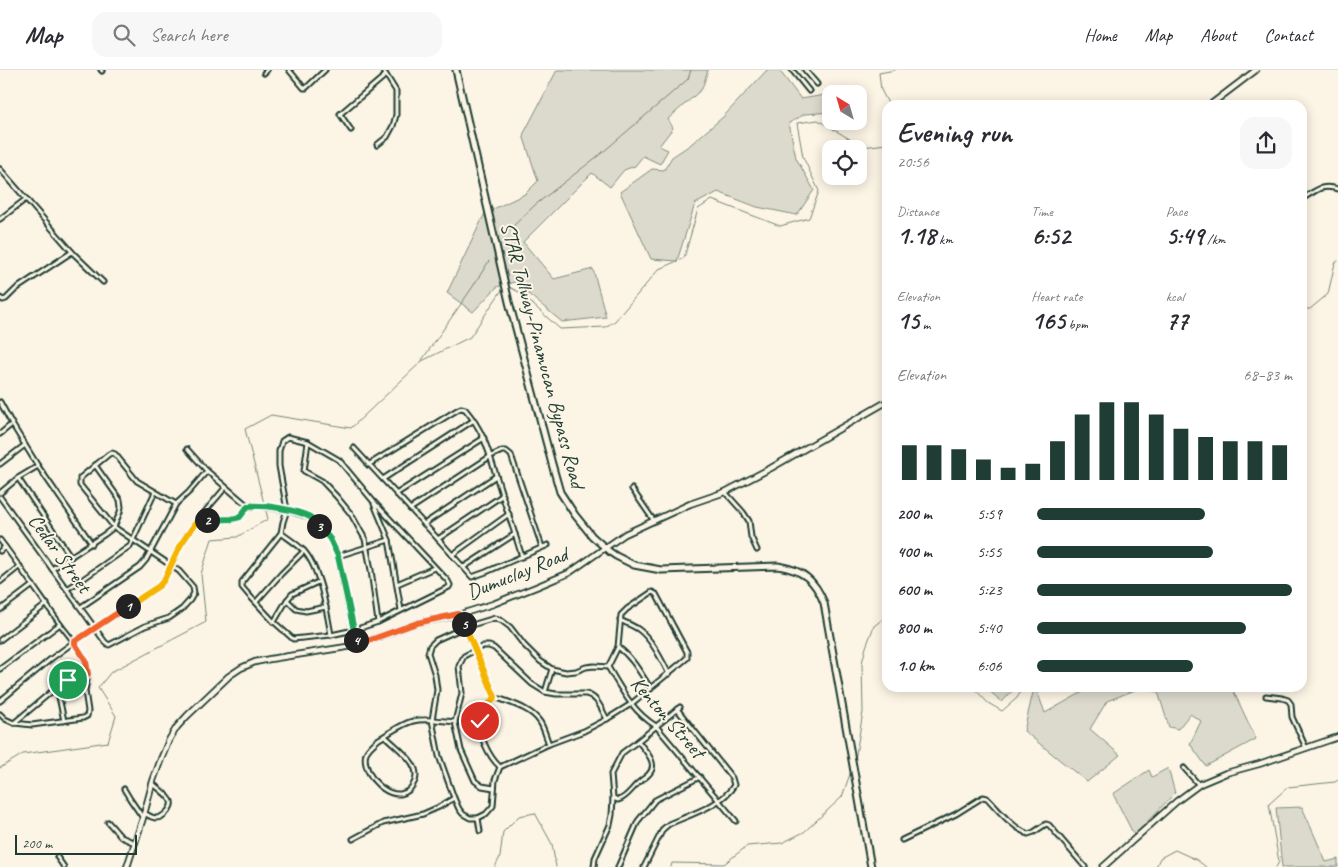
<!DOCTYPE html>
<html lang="en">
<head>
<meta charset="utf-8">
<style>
  :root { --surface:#fff; --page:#f7f7f7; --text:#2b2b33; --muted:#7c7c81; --line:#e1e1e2; --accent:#1f3d34 }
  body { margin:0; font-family:Caveat,sans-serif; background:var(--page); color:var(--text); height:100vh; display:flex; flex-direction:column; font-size:19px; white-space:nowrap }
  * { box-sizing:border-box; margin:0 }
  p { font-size:16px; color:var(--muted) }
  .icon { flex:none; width:28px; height:28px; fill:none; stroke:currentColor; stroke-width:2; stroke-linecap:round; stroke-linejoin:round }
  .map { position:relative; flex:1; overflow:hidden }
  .details { position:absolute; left:882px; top:30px; width:425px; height:592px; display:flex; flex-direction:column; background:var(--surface); border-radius:15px; box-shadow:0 2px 12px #0003 }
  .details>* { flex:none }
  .needle { width:32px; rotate:323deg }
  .controls { position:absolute; left:822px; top:15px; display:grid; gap:10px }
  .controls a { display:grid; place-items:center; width:45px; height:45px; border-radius:10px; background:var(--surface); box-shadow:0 2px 12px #0003; font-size:25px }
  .scale { position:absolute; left:15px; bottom:12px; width:122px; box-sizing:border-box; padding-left:5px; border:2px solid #1f3d34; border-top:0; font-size:14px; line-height:18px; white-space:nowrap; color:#1f3d34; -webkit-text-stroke:4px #fcf5e5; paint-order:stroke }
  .pin { position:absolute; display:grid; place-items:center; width:42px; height:42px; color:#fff; margin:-21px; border:2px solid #fff; border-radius:50%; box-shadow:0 1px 5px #0007 }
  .km { position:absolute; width:25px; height:25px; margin:-12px; border-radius:50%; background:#222; color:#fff; font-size:14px; line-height:25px; text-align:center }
  .round { display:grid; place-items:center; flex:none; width:52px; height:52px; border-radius:15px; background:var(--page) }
  .headline { display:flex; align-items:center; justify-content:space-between; height:85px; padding:0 15px }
  h1 { font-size:28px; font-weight:700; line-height:38px }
  .stats { display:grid; grid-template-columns:repeat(3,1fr); gap:8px; height:85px; padding:5px 15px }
  .stats div { display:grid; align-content:center }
  .stats b { font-size:25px; font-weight:700 }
  .stats small { font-size:14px; font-weight:400 }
  .stats p { font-size:14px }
  .chart { height:140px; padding:10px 15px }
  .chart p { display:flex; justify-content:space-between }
  .chart svg { width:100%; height:90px; margin-top:5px; stroke:var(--accent); stroke-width:6 }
  ul { padding:0 15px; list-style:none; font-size:16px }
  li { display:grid; grid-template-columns:80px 60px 1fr; align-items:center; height:38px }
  li i { height:12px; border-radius:6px; background:var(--accent) }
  header { display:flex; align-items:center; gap:30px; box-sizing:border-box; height:70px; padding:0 25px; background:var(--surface); border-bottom:1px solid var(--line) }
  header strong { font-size:24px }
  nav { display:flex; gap:28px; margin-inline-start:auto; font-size:18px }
  .search { width:350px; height:45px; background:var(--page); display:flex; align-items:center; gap:12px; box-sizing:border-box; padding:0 18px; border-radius:15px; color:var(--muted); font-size:19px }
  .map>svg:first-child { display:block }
</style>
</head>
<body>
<header>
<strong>Map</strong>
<div class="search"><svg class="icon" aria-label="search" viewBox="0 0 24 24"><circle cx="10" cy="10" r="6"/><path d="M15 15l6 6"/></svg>Search here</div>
<nav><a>Home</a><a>Map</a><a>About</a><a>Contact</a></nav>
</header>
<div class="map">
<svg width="1338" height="797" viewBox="0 0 1338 797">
  <rect width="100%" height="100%" fill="#fcf5e5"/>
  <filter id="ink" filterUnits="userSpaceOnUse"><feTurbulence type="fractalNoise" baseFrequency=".02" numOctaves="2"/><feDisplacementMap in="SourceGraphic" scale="10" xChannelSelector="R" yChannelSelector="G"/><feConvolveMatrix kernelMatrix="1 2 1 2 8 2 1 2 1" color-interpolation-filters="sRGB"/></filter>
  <g filter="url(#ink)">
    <g fill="#dcdacc" stroke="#7e8c80">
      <polygon points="557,0 708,0 702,19 668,49 673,58 659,76 668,80 660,94 643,86 635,96 624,100 610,117 592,103 523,172 554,209 593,199 606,247 562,252 514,212 497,217 473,242 447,223 485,143 525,124 538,111 523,65"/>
      <polygon points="767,0 779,0 801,29 831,24 831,42 805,44 789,53 796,88 814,120 797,145 757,137 718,122 695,134 677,191 651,189 620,122 652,99 664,100 672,87 690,75 723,47"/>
      <polygon points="986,618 1015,618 1002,632"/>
      <polygon points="1034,618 1036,618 1045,643 1090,618 1140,618 1107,631 1090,659 1120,685 1087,712 1024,661"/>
      <polygon points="1141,618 1232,618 1256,669 1206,696 1190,674 1201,651 1190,644 1178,659 1169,657 1158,622"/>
      <polygon points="1168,698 1175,723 1134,765 1113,724 1149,700 1152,707"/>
      <polygon points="1302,737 1326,792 1338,789 1338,797 1282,797 1276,738"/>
    </g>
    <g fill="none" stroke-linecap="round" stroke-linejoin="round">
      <g stroke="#758479" stroke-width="1">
        <polyline points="889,35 881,20 879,3 895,0"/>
        <polyline points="506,163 535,135 603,82 688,9 691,0"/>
        <polyline points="507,216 519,222 560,259 605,257 615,251 659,199 684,188 698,139 712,130 780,156 809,148 819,121 803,87 797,53 818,50 863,77 886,74 888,71"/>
        <polyline points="1302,239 1310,239 1328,224 1335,193 1338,191"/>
        <polyline points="422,290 472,218 489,191"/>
        <polyline points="974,618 988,633 1002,641 1017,628 1023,618"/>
        <polyline points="855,690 863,642 862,593 866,577 874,556 888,545"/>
        <polyline points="0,698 23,684 108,672 116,646 98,618 111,602 206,552 201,504 212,469 237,467 268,449 245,359 271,345 351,358 422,291 470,267 504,217"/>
        <polyline points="495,797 500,787 503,762 519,746 535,743 552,774 556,797"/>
        <polyline points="671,797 672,793 724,794 747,776 782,773 804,762 842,727 851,701"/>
        <polyline points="1156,797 1160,788 1175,780 1197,790 1206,797"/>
        <polyline points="1276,797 1279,792 1269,734 1288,717 1335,712 1338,710"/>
      </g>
      <g stroke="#1f3d34" stroke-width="7">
        <g id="street">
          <polyline points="101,0 102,1"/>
          <polyline points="289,0 304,18 306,18 325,0"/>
          <polyline points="792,0 809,21"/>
          <polyline points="805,0 817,14"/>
          <polyline points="264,3 267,0"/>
          <polyline points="351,60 340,44 386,5"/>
          <polyline points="377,75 387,67 393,56 396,45 396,21 383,0"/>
          <polyline points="0,99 74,184 103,212"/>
          <path d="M1302,129c15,-9 19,-15 36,-10"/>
          <polyline points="0,149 26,129"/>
          <polyline points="0,228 3,230 6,229 16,219 72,182"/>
          <polyline points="0,332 12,354 38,396 92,474"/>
          <polyline points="0,364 12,354"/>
          <polygon points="288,367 308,372 339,390 373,431 448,511 450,515 449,517 378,552 354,560 331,565 293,569 274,552 247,523 242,517 242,512 281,463 283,452 287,440 279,396 279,381 282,371"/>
          <polyline points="308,372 304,401 322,411 337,427 351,444 365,469 371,500 378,552"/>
          <polyline points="354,378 438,469 472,507 486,502 548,475"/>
          <polyline points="187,379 207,401 248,436 259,436 287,440 311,448 330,469 338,486 356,574"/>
          <polyline points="0,394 25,375"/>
          <path d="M368,395l89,-55 4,-2 4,1c18,21 23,40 31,66 8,28 18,54 26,82"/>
          <polyline points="18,408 71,487"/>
          <polyline points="383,409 474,350"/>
          <polyline points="632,419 654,451"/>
          <polyline points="725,422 743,442 749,451 751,467 757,480"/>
          <polyline points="0,423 18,408 38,396"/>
          <polyline points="396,424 484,368"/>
          <polyline points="0,427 105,572 109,575 145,556 169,548 182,539 190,530 194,523 193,517 179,501 114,457 80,415 80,408 109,384 112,383 115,384 137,411 176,434"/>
          <polyline points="374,434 389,470 401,540"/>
          <polyline points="410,439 491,386 502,381 506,381 511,385 542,477"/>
          <polyline points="197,451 232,449 240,447 248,436"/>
          <polyline points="424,454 496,406"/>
          <path d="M281,463c8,6 16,11 22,17 17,17 24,62 28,85"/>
          <polyline points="438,469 503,425"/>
          <path d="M0,470c21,28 40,56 60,84 11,15 27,31 28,50l-4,4 -16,2 -11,7 -43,36 -9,-4 -5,-5"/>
          <polyline points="0,481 5,477"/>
          <polyline points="452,485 509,444"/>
          <polyline points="338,486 389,470"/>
          <polyline points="464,497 515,464"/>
          <polyline points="52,499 105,464 114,457 120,442 121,437 120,430 95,395"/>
          <polyline points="0,512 20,496"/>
          <polyline points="397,514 434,498"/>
          <polyline points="67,519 83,509 130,476 155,422"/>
          <polygon points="652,522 656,524 687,582 687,588 631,634 607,649 584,661 549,674 500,697 495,710 493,736 486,744 478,748 470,748 463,744 459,739 454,728 439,686 432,650 437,620 435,605 428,583 430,576 436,570 465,557 495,548 502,551 510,557 524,575 540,591 552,599 566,602 576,601 586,597 594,596 608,597 618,577 621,545 627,539"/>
          <polyline points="287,530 296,539 306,541 326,537"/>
          <polyline points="256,532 281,504 304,481"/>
          <polyline points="81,537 140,497 146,490 176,434 189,422 207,401"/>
          <polyline points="0,540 33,515"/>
          <polyline points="458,545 465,557 495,627"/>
          <path d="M620,550c6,3 12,5 18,9 14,10 23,30 31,45"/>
          <polyline points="274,552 287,530 292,524 318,512"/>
          <polyline points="351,560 353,576"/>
          <polyline points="0,570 47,534"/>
          <path d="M618,577c15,11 23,27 33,42"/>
          <path d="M608,597c14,23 24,44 48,59l80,95"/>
          <polyline points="0,599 60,554"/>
          <polyline points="57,617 64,651"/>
          <polyline points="545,622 552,599"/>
          <polyline points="1266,626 1282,628 1288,630 1291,634 1292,647 1306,678"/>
          <path d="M495,627c-6,6 -12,11 -14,19 -5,16 8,41 19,51"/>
          <path d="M495,627c15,6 36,11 45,25 4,6 6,15 9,22"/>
          <path d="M0,631l52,-43 22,-16 85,-56c11,-12 14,-28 22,-42 13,-21 29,-38 44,-56"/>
          <polyline points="15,653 32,655 83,648 87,646 88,641 85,621 88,604"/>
          <path d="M385,666c8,8 21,18 27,27 4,6 5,12 3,18 -14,33 -56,-4 -49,-28 3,-6 8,-10 13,-14 11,-6 22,-15 34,-18 13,-3 29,0 42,1"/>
          <polyline points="1184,698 1199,715"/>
          <path d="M494,718l-12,-2 -7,-5 -14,-31 -6,-28 7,-29 -3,-27 5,-10 19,-10h6l5,2 38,36 13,8 11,2h30c12,3 15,15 21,25"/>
          <polyline points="124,719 130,729 143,748"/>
          <path d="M613,728l5,2c8,-2 12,-9 18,-15 4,-4 9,-7 12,-10 12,-11 -3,-24 -10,-34"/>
          <path d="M144,743c4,2 8,5 12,5 7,0 17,-10 15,-17 -3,-6 -13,-13 -18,-17"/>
          <polyline points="478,748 480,761"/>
          <polyline points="108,752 121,767 135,773"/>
          <polyline points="353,769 383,753 423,744 439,737 454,728"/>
          <path d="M902,770l54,-26 27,-17 4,1c12,13 24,28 41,36l6,-2 12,-8 3,1 36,42"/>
          <polyline points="57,787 64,797"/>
          <polyline points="594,797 595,788 610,755 612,745 613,728 611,704 622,683 638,671 680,637"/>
          <polyline points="618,797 638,751 655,730 700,707"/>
          <path d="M644,797l19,-38 6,-5c20,-9 54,-19 65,-39l-2,-7 -55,-69"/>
        </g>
      </g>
      <g stroke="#1f3d34" stroke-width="8">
        <g id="secondary">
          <polyline points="1210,35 1256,0"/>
          <polyline points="127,797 143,748 153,711 161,689 169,670 177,657 187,646 229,606 241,598 255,592 270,589 353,576 417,553 458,545 493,534 536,517 569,503 625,464 690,434 725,422 771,398 888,331"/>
          <polyline points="1103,797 1177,731 1200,714 1226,703 1259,694 1338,667"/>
        </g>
      </g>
      <g stroke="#1f3d34" stroke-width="9">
        <path id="primary" d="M456,0l53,232 43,162 8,28 15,23 17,21 18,16 6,4 18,9 27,5 117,-4c25,4 37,14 46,37l47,264"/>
      </g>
      <use href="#street" stroke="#fcf5e5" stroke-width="3"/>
      <use href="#secondary" stroke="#fcf5e5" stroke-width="4.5"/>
      <use href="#primary" stroke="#fcf5e5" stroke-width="5"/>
    </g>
  </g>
  <g fill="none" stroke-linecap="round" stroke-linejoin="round" filter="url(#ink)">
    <g stroke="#fff" stroke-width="10">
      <polyline id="split-1" points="68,610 84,608 88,604 86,591 74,572 128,536"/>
    </g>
    <g stroke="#fff" stroke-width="10">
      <polyline id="split-2" points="128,536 159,516 164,510 181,474 197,451 207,450"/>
    </g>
    <g stroke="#fff" stroke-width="10">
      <path id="split-3" d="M207,450l25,-1 8,-2 8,-11c17,-1 47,3 62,11 3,2 6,6 9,9"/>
    </g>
    <g stroke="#fff" stroke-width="10">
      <polyline id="split-4" points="319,456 330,469 338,486 356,570"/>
    </g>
    <g stroke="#fff" stroke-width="10">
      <polyline id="split-5" points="356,570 356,575 417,553 458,544 464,554"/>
    </g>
    <g stroke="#fff" stroke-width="10">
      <path id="split-6" d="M464,554l31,73c-7,8 -13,14 -15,24"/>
    </g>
    <use href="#split-1" stroke="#f0652b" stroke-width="6"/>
    <use href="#split-2" stroke="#f5b400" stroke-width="6"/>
    <use href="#split-3" stroke="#22a559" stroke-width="6"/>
    <use href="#split-4" stroke="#22a559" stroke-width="6"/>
    <use href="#split-5" stroke="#f0652b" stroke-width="6"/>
    <use href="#split-6" stroke="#f5b400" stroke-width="6"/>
  </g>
  <g text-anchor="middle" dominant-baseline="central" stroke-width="4" stroke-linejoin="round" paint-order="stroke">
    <g font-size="21" fill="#1f3d34" stroke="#fcf5e5">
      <text transform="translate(543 285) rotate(75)">STAR Tollway-Pinamucan Bypass Road</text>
      <text transform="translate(60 483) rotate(54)">Cedar Street</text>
      <text transform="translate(517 503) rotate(-22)">Dumuclay Road</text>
      <text transform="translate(668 647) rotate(49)">Kenton Street</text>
    </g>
  </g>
</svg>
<div class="controls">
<a><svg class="needle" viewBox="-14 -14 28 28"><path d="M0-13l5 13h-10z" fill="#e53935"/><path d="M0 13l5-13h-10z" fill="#7c7c81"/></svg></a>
<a><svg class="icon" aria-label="locate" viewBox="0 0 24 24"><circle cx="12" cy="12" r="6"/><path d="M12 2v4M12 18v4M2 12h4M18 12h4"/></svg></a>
</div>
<div class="scale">200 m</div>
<div class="pin" style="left:68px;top:610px;background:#1e9e55"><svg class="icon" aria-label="arrive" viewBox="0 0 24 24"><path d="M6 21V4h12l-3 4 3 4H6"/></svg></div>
<div class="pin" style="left:480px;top:651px;background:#d93025"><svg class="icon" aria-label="check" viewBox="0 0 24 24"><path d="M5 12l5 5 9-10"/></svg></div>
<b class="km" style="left:128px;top:536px">1</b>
<b class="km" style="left:207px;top:450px">2</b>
<b class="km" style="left:319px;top:456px">3</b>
<b class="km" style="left:356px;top:570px">4</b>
<b class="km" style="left:464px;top:554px">5</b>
<section class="details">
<div class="headline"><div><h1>Evening run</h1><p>20:56</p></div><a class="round"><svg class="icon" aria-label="share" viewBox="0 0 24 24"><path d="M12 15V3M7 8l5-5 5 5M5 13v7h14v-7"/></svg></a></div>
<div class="stats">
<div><p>Distance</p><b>1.18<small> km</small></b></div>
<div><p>Time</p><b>6:52</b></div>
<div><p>Pace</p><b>5:49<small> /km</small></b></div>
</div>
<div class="stats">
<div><p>Elevation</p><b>15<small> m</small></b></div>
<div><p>Heart rate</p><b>165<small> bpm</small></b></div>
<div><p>kcal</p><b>77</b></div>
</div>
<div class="chart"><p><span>Elevation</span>68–83 m</p>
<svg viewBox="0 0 160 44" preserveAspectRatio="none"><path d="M5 44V27M15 44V27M25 44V29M35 44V34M45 44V38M55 44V36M65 44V25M75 44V12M85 44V6M95 44V6M105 44V12M115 44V19M125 44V23M135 44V25M145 44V25M155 44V27"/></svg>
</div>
<ul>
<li><b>200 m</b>5:59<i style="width:66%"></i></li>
<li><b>400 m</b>5:55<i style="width:69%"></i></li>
<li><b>600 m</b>5:23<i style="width:100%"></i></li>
<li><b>800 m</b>5:40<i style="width:82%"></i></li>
<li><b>1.0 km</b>6:06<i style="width:61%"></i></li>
</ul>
</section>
</div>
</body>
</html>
